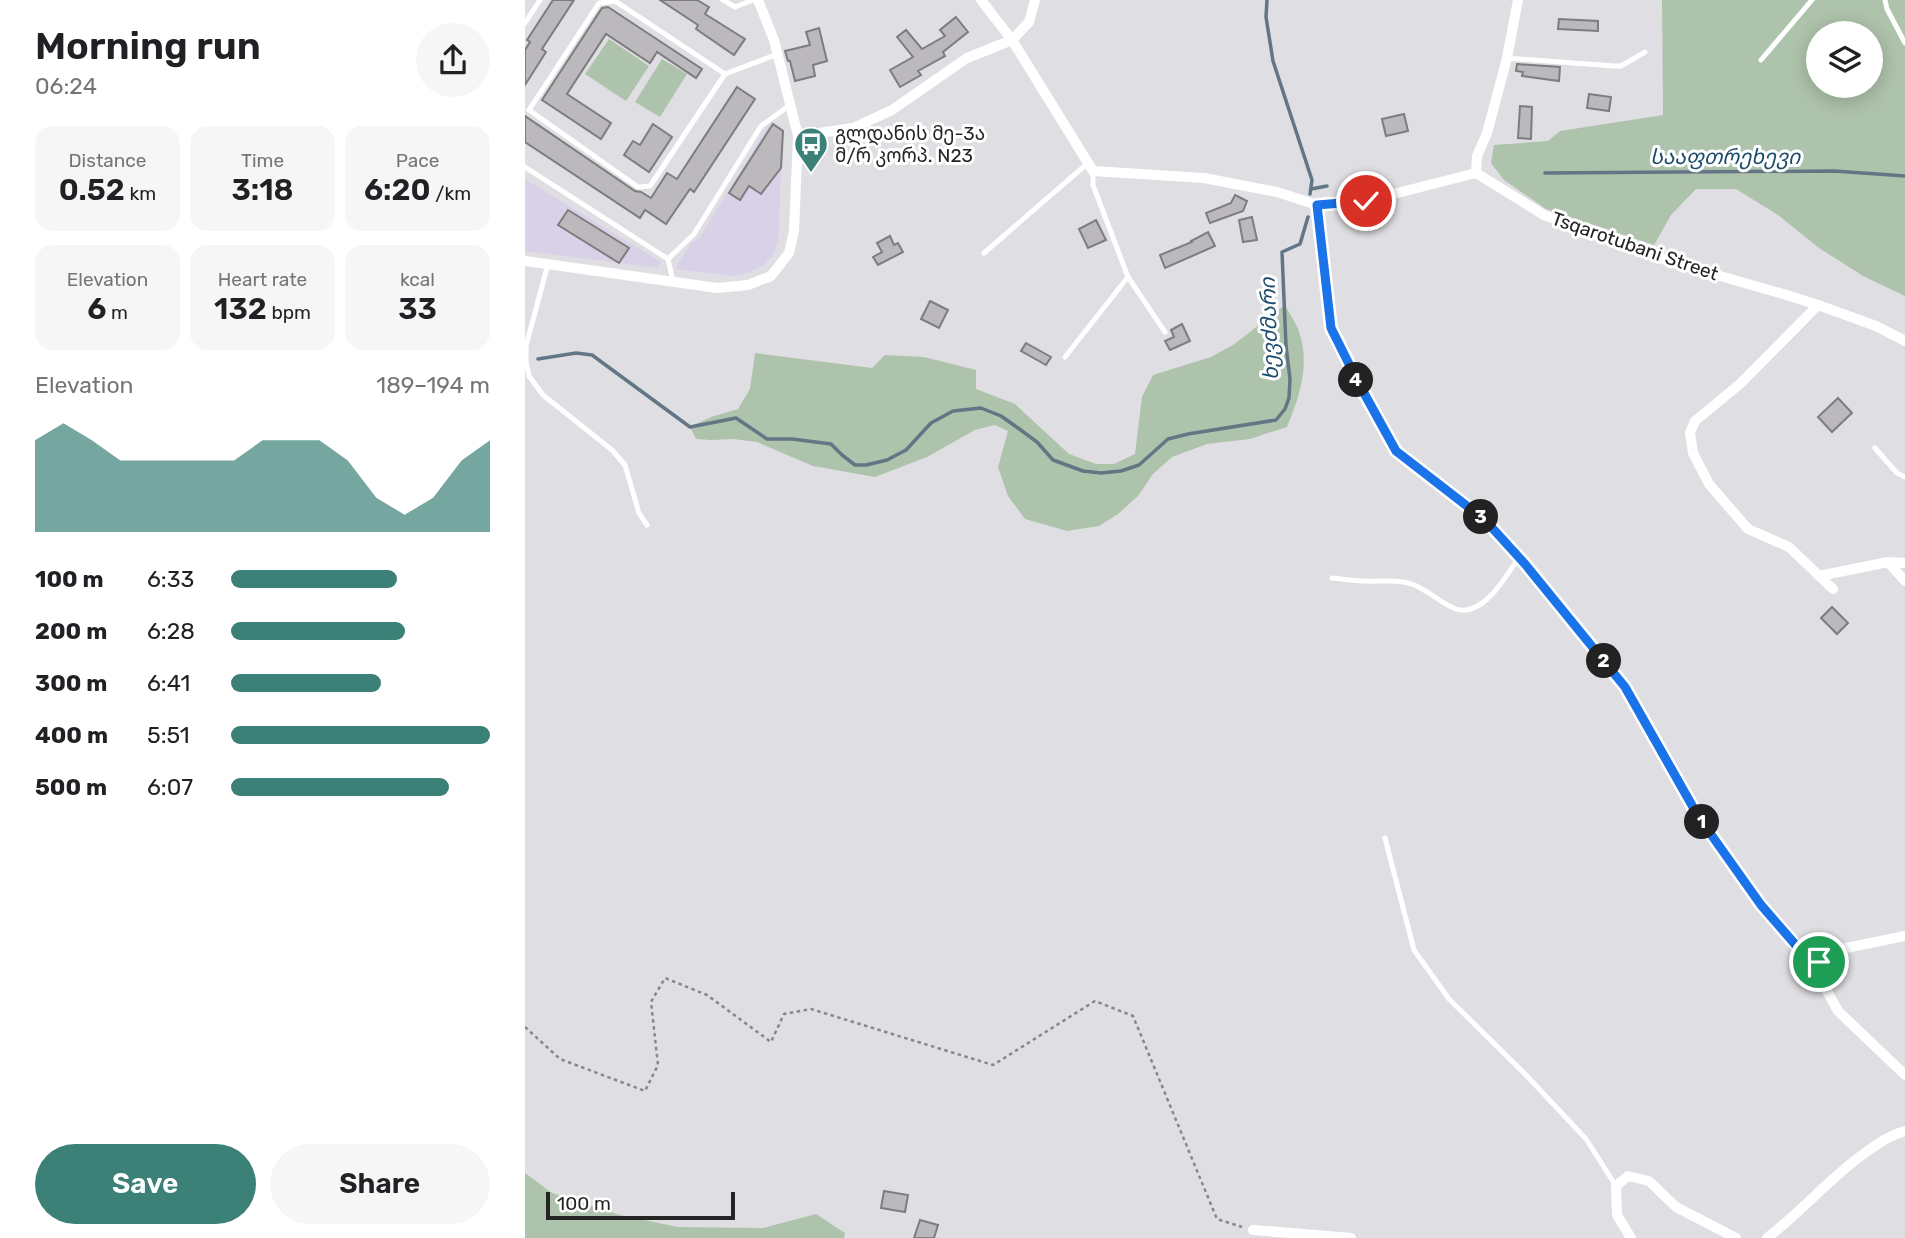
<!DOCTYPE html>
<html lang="en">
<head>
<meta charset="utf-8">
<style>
  :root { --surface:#fff; --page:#f6f6f6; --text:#202124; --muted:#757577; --accent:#3b8177 }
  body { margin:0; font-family:Rubik,"Noto Sans Georgian",sans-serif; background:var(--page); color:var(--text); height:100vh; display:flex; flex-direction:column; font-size:26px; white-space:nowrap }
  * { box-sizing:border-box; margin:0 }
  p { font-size:23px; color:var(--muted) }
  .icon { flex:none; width:38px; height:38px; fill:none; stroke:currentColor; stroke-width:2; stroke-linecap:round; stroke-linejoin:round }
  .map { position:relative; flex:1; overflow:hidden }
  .side { display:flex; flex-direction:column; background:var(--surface); width:525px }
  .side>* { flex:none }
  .controls { position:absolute; left:1281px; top:21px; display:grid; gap:14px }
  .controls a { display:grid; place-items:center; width:77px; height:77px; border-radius:50%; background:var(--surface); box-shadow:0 4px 18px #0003; font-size:35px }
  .scale { position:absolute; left:21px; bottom:18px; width:189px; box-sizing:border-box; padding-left:7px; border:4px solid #242425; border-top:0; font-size:19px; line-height:24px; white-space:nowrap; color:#242425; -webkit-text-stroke:5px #fff; paint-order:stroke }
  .pin { position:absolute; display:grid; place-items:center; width:60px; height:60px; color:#fff; margin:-30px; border:4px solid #fff; border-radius:50%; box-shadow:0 2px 7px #0007 }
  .km { position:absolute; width:35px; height:35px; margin:-18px; border-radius:50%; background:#222; color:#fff; font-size:19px; line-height:35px; text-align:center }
  .round { display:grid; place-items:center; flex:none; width:74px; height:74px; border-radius:37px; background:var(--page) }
  .head { display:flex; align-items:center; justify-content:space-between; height:119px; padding:0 35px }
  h1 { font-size:38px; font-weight:600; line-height:52px }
  .metrics { display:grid; grid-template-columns:repeat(3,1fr); gap:10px; height:119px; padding:7px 35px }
  .metrics div { display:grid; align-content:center; border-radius:18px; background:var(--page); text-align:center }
  .metrics b { font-size:30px; font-weight:600 }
  .metrics small { font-size:19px; font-weight:400 }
  .metrics p { font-size:19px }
  .chart { height:196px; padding:14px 35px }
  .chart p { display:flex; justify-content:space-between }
  .chart svg { width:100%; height:126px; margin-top:7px; fill:var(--accent); opacity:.7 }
  .action { display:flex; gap:14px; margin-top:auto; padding:14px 35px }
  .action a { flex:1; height:80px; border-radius:42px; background:var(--accent); color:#fff; font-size:28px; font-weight:600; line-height:80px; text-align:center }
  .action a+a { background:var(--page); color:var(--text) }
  ul { padding:0 35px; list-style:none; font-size:23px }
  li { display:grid; grid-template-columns:112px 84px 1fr; align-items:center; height:52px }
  li i { height:18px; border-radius:9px; background:var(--accent) }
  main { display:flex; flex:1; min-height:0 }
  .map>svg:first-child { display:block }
</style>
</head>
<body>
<main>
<section class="side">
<div class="head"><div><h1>Morning run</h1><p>06:24</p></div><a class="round"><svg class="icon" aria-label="share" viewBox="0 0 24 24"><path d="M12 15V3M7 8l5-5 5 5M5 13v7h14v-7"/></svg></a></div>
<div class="metrics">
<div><p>Distance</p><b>0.52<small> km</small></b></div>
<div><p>Time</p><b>3:18</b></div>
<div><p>Pace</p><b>6:20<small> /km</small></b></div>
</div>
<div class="metrics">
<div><p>Elevation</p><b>6<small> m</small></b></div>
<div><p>Heart rate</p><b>132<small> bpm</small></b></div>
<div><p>kcal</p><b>33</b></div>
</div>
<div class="chart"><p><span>Elevation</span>189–194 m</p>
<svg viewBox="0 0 160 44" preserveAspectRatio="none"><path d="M0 44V12L10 6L20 12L30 19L40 19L50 19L60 19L70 19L80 12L90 12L100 12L110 19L120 32L130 38L140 32L150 19L160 12V44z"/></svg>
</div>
<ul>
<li><b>100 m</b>6:33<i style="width:64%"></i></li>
<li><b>200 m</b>6:28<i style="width:67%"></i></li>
<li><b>300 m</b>6:41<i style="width:58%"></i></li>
<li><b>400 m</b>5:51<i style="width:100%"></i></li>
<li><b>500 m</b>6:07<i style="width:84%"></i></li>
</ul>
<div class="action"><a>Save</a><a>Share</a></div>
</section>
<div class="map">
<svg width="1380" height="1238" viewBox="0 0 1380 1238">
  <rect width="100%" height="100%" fill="#dfdfe3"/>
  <g fill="#d9d1e7">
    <polygon points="246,121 258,129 253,242 248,255 239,265 223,273 210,276 150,269 167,242 175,237"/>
    <polygon points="0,179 136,262 133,268 0,251"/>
  </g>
  <g fill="#aec3ab" fill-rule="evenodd">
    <path d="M1137,0h243v296l-42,-20 -44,-28 -41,-33 -42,-26h-40l-25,26 -17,30 -108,-36 -42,-29 -13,-17 3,-18 54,-4 12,-10 103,-16zM1293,33h53v53h-53z"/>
    <polygon points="84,39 124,66 101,101 60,74"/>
    <polygon points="137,59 162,74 135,117 110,102"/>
    <path d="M760,305c4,8 10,16 13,24 13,33 2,67 -11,98l-37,12 -43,5 -35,13 -19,17 -15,22 -20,18 -19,12 -32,5 -42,-12 -17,-23 -10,-29 10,-36 -13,-6 -20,5 -48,27 -52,20 -62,-11 -56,-24 -24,-3 -22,1 -15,-1 -6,-12 21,-10 27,-8 12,-20 5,-36 117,15 13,-13 39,2 52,13v19l39,15 54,50 27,10h18l21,-10 7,-57 11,-22 58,-18 22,-12z"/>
    <polygon points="0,1173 27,1193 95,1215 153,1227 238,1228 291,1214 320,1233 319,1238 0,1238"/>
  </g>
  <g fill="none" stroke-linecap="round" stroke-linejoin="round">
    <g stroke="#627685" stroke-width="3.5">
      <polyline points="742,0 741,17 748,61 787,180 785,194"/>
      <polyline points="1020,173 1309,171 1380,176"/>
      <polyline points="786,189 802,186"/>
      <polyline points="13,359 51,353 67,355 165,427 211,418 242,439 267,439 306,444 317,455 330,465 341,465 362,460 381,450 406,423 428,411 456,408 476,416 493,428 512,442 528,460 558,471 576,473 596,471 614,465 643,439 663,434 751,420 760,409 764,398 765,379 761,346 757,252 775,244 783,217"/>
    </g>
  </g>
  <g fill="#bcb9bd" stroke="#7e7c7f" stroke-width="2">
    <polygon points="28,0 49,0 17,49 21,52 0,85 0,50 5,42 2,40"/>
    <polygon points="135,0 172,0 184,7 180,14 220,39 209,55 171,29 173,25"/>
    <polygon points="83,7 177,69 171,78 132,52 125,63 81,34 42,94 86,123 76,139 17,100 77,8"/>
    <polygon points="431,17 443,32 418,52 420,56 393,71 396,75 375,87 365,70 388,57 372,37 381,30 397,49 420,36 415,30"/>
    <polygon points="1034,19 1073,21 1073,31 1033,29"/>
    <polygon points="294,28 302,61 288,65 290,76 270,81 265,61 263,61 260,51 285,45 281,32"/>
    <polygon points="992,64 1035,67 1034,81 997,76 998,72 991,71"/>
    <polygon points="212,87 230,99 169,192 165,189 141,224 120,210 115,218 0,142 0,116 110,191 116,192 126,198 142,173 152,179"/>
    <polygon points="1064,94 1086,97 1084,111 1062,108"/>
    <polygon points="995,106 1007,107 1006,139 993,138"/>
    <polygon points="879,114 883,131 861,136 857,119"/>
    <polygon points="128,124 147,137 124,172 99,155 108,141 115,145"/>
    <polygon points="248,124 258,131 256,168 236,194 224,186 215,200 204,193"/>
    <polygon points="710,195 722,201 718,211 685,223 681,213 706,203"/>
    <polygon points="43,210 104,248 94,263 33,225"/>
    <polygon points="727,217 732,240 718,242 714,220"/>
    <polygon points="571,220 581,240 563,248 554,229"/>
    <polygon points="683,232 690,246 640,268 635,255 667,242 666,241"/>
    <polygon points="365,236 369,245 373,243 378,252 353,265 348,257 357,252 352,243"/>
    <polygon points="405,301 423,310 414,328 396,319"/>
    <polygon points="657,324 665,341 645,350 640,341 649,337 646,330"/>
    <polygon points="501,343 526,357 521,365 496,351"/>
    <polygon points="1313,398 1327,413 1307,432 1293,417"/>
    <polygon points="1307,607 1323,623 1312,634 1296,618"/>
    <polygon points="359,1191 383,1195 380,1212 356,1208"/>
    <polygon points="395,1220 413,1225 409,1238 389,1238"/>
  </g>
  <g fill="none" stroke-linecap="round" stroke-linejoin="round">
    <polyline stroke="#87878a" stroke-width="2.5" stroke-dasharray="3.5 3.5" stroke-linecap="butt" points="0,1027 35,1059 120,1091 133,1065 126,1002 140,978 182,995 246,1042 259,1014 286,1009 468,1065 570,1001 608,1016 692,1219 717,1227"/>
    <g stroke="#fff" stroke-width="5">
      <polyline points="198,0 210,7 228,0"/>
      <polyline points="1360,0 1362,9 1380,43"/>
      <polyline points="0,23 15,0"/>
      <polyline points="982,58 1089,66 1096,66 1120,52"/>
      <polyline points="1236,60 1287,0"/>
      <polyline points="200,74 90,1 74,3 4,110 113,187 125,186 200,74 253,54"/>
      <polyline points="0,167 143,259 148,281"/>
      <polyline points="568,171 568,185 603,277 640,332"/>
      <polyline points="459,253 563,163"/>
      <polyline points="143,259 169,234 236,126 265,105"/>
      <polyline points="23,264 1,346 1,361 4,376 18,395 87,450 100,465 114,513 122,525"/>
      <polyline points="540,357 603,277"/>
      <polyline points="1350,448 1372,473 1380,477"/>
      <path d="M807,578c11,1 22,3 33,3 14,1 29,-2 43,2 18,4 31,20 48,26 27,9 51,-34 63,-52"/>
      <polyline points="860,838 889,950 924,999 1000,1074 1061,1139 1091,1186"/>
    </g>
    <g stroke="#fff" stroke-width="10">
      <polyline points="456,0 487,40 568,171 679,178 752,192 792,205 841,201 951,173 1019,215 1146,262 1265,296 1293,305 1351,326 1380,341"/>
      <polyline points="273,136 328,128 367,110 442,58 487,40 504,22 510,0"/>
      <polyline points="951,173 952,156 962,133 982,58 993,0"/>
      <polyline points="792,205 806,328 834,384 871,451 960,520 1000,564 1100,687 1173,816 1236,905 1288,966 1313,1011 1380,1075"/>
      <polyline points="0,261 192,288 223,285 246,276 264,253 269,231 273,136 249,40 233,0"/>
      <polyline points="1293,305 1216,383 1170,421 1165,433 1168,453 1184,484 1223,529 1264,547 1308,589"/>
      <polyline points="1363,562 1380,581"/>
      <polyline points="1294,576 1363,562 1380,563"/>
      <polyline points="1288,966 1316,949 1380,936"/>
      <polyline points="728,1230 826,1238"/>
      <polyline points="1106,1238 1092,1215 1091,1186 1103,1176 1124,1181 1151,1207 1211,1238"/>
      <path d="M1242,1238c34,-26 61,-58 95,-83 13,-9 27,-20 43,-24"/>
    </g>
  </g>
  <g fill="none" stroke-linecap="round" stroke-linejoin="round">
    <g stroke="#fff" stroke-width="14">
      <polyline id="route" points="841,201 792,205 806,328 834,384 871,451 960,520 1000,564 1100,687 1173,816 1236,905 1289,966 1294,962"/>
    </g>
    <use href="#route" stroke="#1a73e8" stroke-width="9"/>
  </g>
  <defs>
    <g id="bus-pin" transform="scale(1.75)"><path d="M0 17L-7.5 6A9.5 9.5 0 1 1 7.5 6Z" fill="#3b8177" stroke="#fff"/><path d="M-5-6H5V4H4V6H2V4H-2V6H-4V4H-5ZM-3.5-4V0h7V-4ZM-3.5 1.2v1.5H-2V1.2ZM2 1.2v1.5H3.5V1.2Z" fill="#fff"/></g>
  </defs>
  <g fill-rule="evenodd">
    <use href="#bus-pin" x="286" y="144"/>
  </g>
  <g text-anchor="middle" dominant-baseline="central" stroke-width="6" stroke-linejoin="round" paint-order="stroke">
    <g font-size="19" fill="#242425" stroke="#fff" text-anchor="start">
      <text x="310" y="133">გლდანის მე-3ა<tspan x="310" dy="22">მ/რ კორპ. N23</tspan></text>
    </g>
    <g font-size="19" fill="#242425" stroke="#fff">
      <text transform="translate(1110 246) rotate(19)">Tsqarotubani Street</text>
    </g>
    <g font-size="21" font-style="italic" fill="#1c4c6b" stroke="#fff">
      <text x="1200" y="156">სააფთრეხევი</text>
      <text transform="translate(744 329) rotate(-92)">ხევძმარი</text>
    </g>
  </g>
</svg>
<div class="controls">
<a><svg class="icon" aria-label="layers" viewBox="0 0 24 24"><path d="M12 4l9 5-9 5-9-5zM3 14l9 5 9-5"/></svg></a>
</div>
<div class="scale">100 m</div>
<div class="pin" style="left:1294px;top:962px;background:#1e9e55"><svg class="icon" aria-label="arrive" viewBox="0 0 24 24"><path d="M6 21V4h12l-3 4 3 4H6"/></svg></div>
<div class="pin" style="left:841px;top:201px;background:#d93025"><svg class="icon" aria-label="check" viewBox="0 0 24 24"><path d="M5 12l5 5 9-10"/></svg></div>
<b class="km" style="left:1177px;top:822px">1</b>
<b class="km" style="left:1079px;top:661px">2</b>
<b class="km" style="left:956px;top:517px">3</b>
<b class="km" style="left:831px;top:380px">4</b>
</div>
</main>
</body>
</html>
